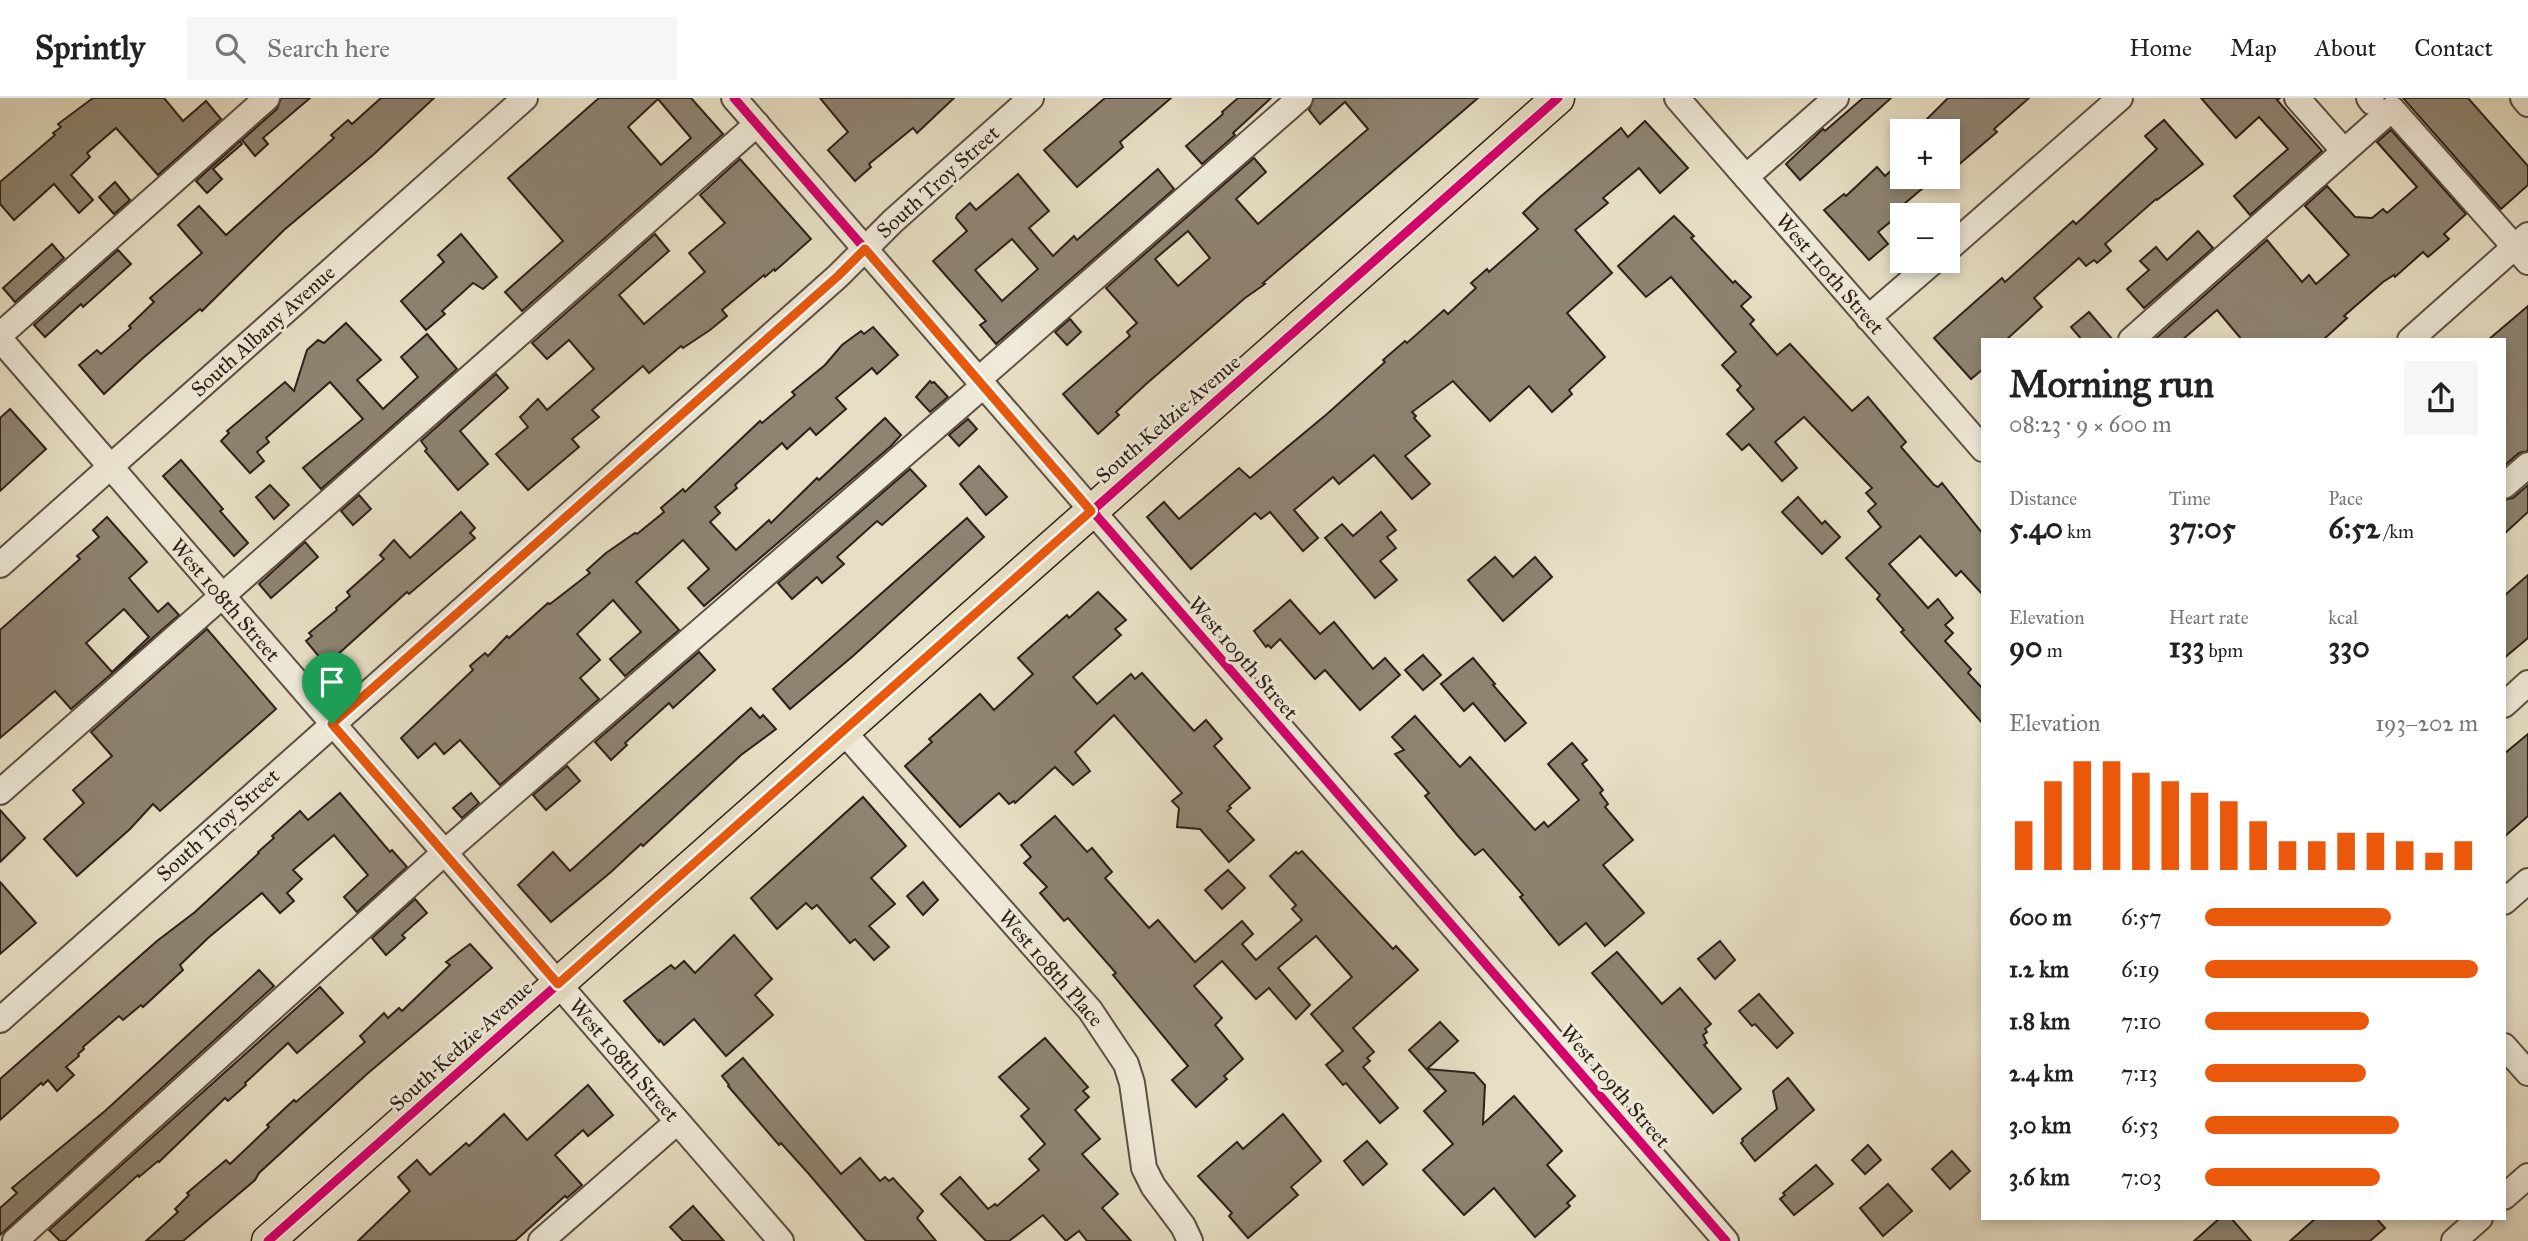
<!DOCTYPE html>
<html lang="en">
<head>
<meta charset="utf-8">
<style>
  :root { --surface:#fff; --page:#f6f6f6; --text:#222; --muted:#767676; --line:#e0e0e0; --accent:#ea580c }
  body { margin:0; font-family:"IM FELL Great Primer",serif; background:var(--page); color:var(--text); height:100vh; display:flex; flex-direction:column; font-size:26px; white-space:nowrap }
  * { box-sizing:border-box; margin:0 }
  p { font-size:23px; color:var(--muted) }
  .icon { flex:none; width:38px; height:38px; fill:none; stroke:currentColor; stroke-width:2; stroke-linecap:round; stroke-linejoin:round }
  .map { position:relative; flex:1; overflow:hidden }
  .drawer { position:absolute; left:1981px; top:240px; width:525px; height:882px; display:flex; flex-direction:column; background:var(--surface); border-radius:0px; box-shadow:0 4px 10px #0003 }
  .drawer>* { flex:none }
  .tools { position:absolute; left:1890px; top:21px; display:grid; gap:14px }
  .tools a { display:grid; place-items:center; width:70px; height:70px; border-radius:0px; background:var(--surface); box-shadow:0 4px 10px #0003; font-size:35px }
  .pin { position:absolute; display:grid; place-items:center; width:60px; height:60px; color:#fff; margin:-72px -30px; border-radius:50% 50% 50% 0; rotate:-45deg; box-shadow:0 0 7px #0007 }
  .pin .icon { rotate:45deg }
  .round { display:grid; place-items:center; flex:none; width:74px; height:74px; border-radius:0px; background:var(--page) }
  .head { display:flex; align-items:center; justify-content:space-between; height:119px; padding:0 28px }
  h1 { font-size:38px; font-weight:700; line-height:52px }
  .metrics { display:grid; grid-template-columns:repeat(3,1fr); gap:10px; height:119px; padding:7px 28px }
  .metrics div { display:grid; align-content:center }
  .metrics b { font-size:30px; font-weight:700 }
  .metrics small { font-size:19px; font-weight:400 }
  .metrics p { font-size:19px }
  .chart { height:196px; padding:14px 28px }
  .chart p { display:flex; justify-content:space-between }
  .chart svg { width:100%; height:126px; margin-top:7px; stroke:var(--accent); stroke-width:6 }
  ul { padding:0 28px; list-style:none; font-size:23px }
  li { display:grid; grid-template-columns:112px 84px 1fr; align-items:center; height:52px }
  li i { height:18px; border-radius:9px; background:var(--accent) }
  header { display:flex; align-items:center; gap:42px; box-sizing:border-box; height:98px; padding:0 35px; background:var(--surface); border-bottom:2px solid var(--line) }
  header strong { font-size:33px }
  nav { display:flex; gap:38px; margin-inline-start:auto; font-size:24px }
  .search { width:490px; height:63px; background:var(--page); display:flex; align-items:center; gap:18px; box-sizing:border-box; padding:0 24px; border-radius:0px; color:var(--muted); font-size:26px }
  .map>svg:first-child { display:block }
</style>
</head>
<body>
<header>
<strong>Sprintly</strong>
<div class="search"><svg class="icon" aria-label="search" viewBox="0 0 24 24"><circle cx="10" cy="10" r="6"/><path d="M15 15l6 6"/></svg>Search here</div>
<nav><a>Home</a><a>Map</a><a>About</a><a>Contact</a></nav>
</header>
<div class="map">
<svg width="2528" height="1143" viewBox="0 0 2528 1143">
  <rect width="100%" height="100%" fill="#e7dfc5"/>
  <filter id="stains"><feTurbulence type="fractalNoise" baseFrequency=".00286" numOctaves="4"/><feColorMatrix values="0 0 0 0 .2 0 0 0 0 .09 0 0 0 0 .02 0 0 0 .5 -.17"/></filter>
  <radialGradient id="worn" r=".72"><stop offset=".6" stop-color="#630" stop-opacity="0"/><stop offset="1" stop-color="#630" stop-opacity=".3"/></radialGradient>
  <g fill="#8e8472" stroke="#2e2118" stroke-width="2" fill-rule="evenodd">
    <polygon points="93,0 164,0 183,23 206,3 221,21 158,77 116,30 87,55 90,59 71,77 93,102 79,115 54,86 14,122 0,106 0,84 55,37 53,35 61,29 58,26"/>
    <polygon points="281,0 310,0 263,40 268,46 255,58 242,42 277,11"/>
    <polygon points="381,0 434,0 373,57 284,132 202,213 200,211 143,260 104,296 79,267 97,252 101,256 131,230 129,228 154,204 150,200 202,155 178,127 199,108 226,137 334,40 331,37 348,22 352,26"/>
    <path d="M599,0h92l32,36 -201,177 -17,-19 58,-51 -55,-63zM658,1l33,39 -30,27 -33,-38z"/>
    <polygon points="820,0 954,0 917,35 913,30 869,66 871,69 855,83 828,52 848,34"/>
    <polygon points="1105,0 1171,0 1120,44 1123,49 1077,89 1044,52"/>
    <polygon points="1238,0 1271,0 1233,35 1235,37 1202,66 1186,48 1223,16 1222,14"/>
    <path d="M1314,0h164l-215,185 2,1 -20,14 -100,87 -29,27 3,3 -21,19 -35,-40 67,-58 -3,-4 10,-9 -31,-35 148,-130 12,14 -30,27 22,25 110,-95 -23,-27 -25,22 -11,-14zM1188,133l22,27 -32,28 -23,-27z"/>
    <polygon points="1863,0 1891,0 1800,82 1786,66 1823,31 1825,33"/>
    <polygon points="1948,0 2029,0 1994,31 1997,34 1957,68 1948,57 1948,33 1915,33"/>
    <polygon points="2201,0 2280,0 2277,2 2322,53 2250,117 2234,98 2288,51 2259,19 2236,40"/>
    <polygon points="2403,0 2468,0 2528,68 2528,87 2501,111"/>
    <polygon points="2164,22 2203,66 2157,102 2156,101 2105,146 2111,153 2097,165 2094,162 2086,168 2079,160 2034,200 2042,209 2006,242 1983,242 1983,271 1971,281 1934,240 2002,180 2005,184 2073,123 2076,126 2157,51 2145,38"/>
    <polygon points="1645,23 1688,70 1660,95 1639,70 1603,100 1608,105 1575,132 1612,175 1567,215 1605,259 1569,292 1572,296 1552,314 1529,288 1490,323 1453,283 1412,314 1416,318 1414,320 1430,338 1405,358 1430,386 1412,401 1374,357 1339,386 1333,379 1294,412 1318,440 1303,453 1270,414 1261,421 1255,415 1191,471 1147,419 1164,404 1179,421 1239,370 1250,380 1327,316 1385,264 1383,262 1405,243 1407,245 1444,212 1448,216 1476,190 1471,185 1487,171 1489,174 1538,131 1523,115 1539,100 1621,30 1628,39"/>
    <polygon points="2391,32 2466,116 2444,136 2449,141 2428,159 2423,154 2395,179 2394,177 2383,184 2344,218 2347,220 2323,242 2242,242 2217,212 2182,242 2154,242 2267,142 2302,184 2309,177 2316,186 2349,157 2305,108 2327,88 2355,119 2372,120 2383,111 2387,115 2417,89 2377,44"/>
    <polygon points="240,43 242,46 213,71 222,81 207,95 196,83"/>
    <polygon points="740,61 811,141 775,173 774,171 765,179 764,177 722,212 727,218 710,232 683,250 681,248 649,275 643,268 592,312 599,319 572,341 579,349 528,392 496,356 528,329 520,319 538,301 547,312 594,271 569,242 547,261 532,245 655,136 669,153 619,197 644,226 705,174 689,155 725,125 700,97"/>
    <polygon points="1902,63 1902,79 1936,79 1897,112 1900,116 1878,134 1888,146 1869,162 1824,112 1844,96 1846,98 1877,69 1885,78"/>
    <path d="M1158,71l16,20 -178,155 -16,-19 6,-4 -53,-60 34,-30 -11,-13 1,-3 13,-12 6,7 42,-36 31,37 -20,17 24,28 21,-20 3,4zM1012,141l26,30 -36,32 -27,-31z"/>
    <polygon points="115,84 130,102 114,116 99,99"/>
    <polygon points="1674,118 1694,138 1691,140 1733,185 1735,183 1751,199 1741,208 1754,222 1750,226 1777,257 1790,246 1852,313 1868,299 1906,344 1901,349 1934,387 1938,389 1942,385 1983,436 1983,497 1961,473 1956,478 1920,438 1889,466 1928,510 1938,501 1953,520 1945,527 1953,535 1945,543 1971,571 1968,575 1983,591 1983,626 1901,534 1904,532 1877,501 1880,497 1846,460 1881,429 1868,413 1876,406 1866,395 1872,390 1804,319 1775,344 1797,370 1782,383 1749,346 1742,352 1727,336 1754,311 1737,292 1741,288 1722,267 1736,254 1671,179 1646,199 1618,168"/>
    <polygon points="2198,133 2213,150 2144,210 2127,191 2149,172 2140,163 2156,149 2167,162"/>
    <polygon points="461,136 497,179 483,191 473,185 442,213 445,216 426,232 401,203 444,164 438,157"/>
    <polygon points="52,146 64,160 15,204 3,190"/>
    <polygon points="118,152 131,166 83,209 81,206 45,239 34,227"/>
    <polygon points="2528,208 2528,353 2519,355 2504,368 2504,242 2488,242"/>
    <polygon points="2089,214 2113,242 2082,242 2071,229"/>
    <polygon points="1070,221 1081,234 1067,247 1055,234"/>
    <polygon points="346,225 381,262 357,282 383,311 418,279 401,259 427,236 457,271 321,391 303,370 363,321 330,284 266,340 269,344 257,354 264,363 250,375 221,343 229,335 227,333 285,284 294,293 307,252 318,242 324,245"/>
    <polygon points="873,229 898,257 877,276 872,270 836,300 846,311 816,337 810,330 787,351 782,345 735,387 737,390 715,409 720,415 710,424 736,452 769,422 771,425 817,380 819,382 885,320 901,337 891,348 704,508 688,490 709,471 683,442 636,484 679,532 625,578 610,561 641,534 613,502 577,536 600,562 580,580 599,601 500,687 460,642 444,656 435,645 418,660 401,640 473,572 470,568 485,555 488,558 507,538 509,540 548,505 550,506 590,475 587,472 606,455 635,435 637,436 664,414 661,410 683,391 685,394 760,323 762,325 795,297 792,294 825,267 842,247 861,233 864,236"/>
    <polygon points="496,276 508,290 460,333 488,366 458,392 425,353 427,351 421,343"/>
    <polygon points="930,283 932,285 934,284 948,299 930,314 916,299"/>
    <polygon points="10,311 46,351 0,393 0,320"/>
    <polygon points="968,321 977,331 959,348 949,337"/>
    <polygon points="181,362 223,411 220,413 248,445 234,458 163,378"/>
    <polygon points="979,368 1007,399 986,417 960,386"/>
    <polygon points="910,371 926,388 882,427 877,423 837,459 844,466 822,485 817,479 792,501 778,485"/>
    <polygon points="270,387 289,407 274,421 256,399"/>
    <polygon points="2528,387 2528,414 2504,436 2504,402 2513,400"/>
    <polygon points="359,397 371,411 353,427 341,413"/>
    <polygon points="1798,399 1822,426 1825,423 1840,439 1822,456 1782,414"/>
    <polygon points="461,414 475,430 470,435 475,440 409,496 407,494 326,567 306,543 312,538 309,535 337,512 336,510 350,498 347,494 384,461 380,457 394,442 410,460"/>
    <polygon points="1381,414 1396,432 1387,439 1396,450 1380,463 1397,482 1375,500 1325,440 1342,426 1353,438"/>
    <path d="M107,419l40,45 -18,16 4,5 25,29 10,-9 11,12 -108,94 -16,-18 -55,47v-108l80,-71 -3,-3 22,-19 -6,-7zM124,511l25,28 -37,35 -26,-29z"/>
    <polygon points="967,420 984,439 853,558 790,611 773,591"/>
    <polygon points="305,444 318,459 271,500 259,486"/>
    <polygon points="1495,459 1513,479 1535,459 1552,479 1503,523 1468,482"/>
    <polygon points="2528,477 2528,540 2504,560 2504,498"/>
    <polygon points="1098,494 1126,522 1115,531 1121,537 1073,579 1097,606 1131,576 1135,581 1142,575 1194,633 1206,622 1222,641 1214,648 1250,690 1229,708 1231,710 1227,713 1254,742 1229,764 1200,731 1177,729 1179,710 1172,703 1182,695 1114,617 1075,654 1090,673 1073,687 1055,669 1015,705 1014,703 1009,706 999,695 960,729 905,668 932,644 929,641 980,596 994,612 1033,576 1018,560 1067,517 1069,520"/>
    <polygon points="1290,502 1320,536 1334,524 1373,571 1385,560 1400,577 1360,612 1325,572 1315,581 1280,541 1271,550 1268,547 1266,549 1254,533"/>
    <polygon points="207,531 276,611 160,713 153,706 130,731 77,778 44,741 84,705 73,692 112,658 91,634"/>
    <polygon points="699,554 715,572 673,610 669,605 625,645 627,647 611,662 595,644"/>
    <polygon points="1423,557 1441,577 1423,592 1405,572"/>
    <polygon points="1473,560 1495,586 1493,587 1526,625 1505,643 1473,605 1464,613 1441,586"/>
    <polygon points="751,610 760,620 763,617 776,631 741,657 643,748 641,746 611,774 551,824 518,787 553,754 570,773"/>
    <polygon points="1415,618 1460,669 1470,659 1535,732 1544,724 1548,729 1579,702 1548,666 1572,645 1587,662 1582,666 1603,692 1600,695 1608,706 1605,709 1633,742 1603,767 1644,815 1605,848 1586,825 1559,847 1520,799 1523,797 1483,751 1475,757 1458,738 1425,698 1429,695 1395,656 1404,652 1392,639"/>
    <polygon points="2528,636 2528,718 2504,739 2504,656"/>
    <polygon points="567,668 580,683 546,712 533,697"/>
    <polygon points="340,695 390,754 392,752 407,769 357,814 344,799 368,777 334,737 293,772 302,781 287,795 294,803 280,815 262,795 208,840 180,867 183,872 143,909 141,907 123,922 119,918 83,949 84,951 78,956 79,958 66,969 74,977 57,993 48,982 43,987 41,985 0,1022 0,981 157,843 195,814 259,755 258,754 274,740 272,738 300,713 308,722"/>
    <polygon points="471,695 479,705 462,720 453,710"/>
    <polygon points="863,699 906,748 871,780 895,806 869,828 889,849 874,862 855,841 850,845 817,807 812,811 806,805 777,831 751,800"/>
    <polygon points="0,712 25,740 0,764"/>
    <polygon points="1055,718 1087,754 1092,750 1112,774 1105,780 1149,830 1158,822 1195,864 1242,823 1253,836 1242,846 1256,862 1302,822 1292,811 1296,807 1270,778 1296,754 1298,756 1302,753 1393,851 1396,848 1418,872 1353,930 1374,954 1367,960 1370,963 1363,969 1398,1010 1380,1025 1346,985 1343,987 1326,967 1343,953 1311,916 1352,879 1316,838 1278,870 1310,907 1296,921 1269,890 1256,901 1222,863 1194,888 1222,920 1215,927 1243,961 1224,978 1227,981 1196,1009 1172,982 1188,968 1113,877 1116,875 1068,820 1064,823 1040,795 1047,789 1024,765 1031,759 1021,747"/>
    <polygon points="1228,772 1245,790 1222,811 1205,792"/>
    <polygon points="0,784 36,825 0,856"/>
    <polygon points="923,784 938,802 923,817 907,798"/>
    <polygon points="415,801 427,815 402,837 405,840 386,857 372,840"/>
    <polygon points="734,837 772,881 755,897 773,917 726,958 694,921 664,947 660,942 659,944 624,903 671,867 675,871 684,863 695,875"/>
    <polygon points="1720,843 1735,862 1715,881 1698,861"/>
    <polygon points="470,846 492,870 367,976 259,1075 255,1082 183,1143 146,1143 178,1114 175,1111 189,1097 187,1095 226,1062 230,1066 269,1029 267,1027 294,1002 296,1004 365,944 360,938 384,915 388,920 399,910 402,913 450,867 446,864"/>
    <polygon points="1617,854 1662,906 1680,890 1711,926 1705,931 1707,934 1703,937 1707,945 1704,947 1741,991 1713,1015 1592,875"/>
    <polygon points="259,872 274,888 0,1137 0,1110 17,1095 12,1090 105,1013"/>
    <polygon points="320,889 343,915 297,955 288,945 245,985 246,987 228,1003 225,1000 159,1064 158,1063 139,1079 138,1077 65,1143 60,1143 49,1132"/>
    <polygon points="1759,896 1793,935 1777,950 1755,926 1752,928 1739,913"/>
    <polygon points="1440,924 1458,943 1427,971 1474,975 1485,987 1483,1026 1514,998 1562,1053 1547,1067 1575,1098 1567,1105 1570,1108 1535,1139 1494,1090 1464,1117 1423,1072 1453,1046 1424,1013 1446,993 1409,952"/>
    <polygon points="1045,940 1088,989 1083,993 1089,999 1075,1012 1100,1041 1082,1056 1118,1096 1102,1110 1131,1143 1087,1143 1079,1133 1066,1143 1043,1117 1009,1143 986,1143 941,1096 960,1079 988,1111 995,1106 997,1108 1039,1072 1029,1061 1045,1046 1021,1018 1029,1011 999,979"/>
    <polygon points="743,960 841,1076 860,1060 880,1083 885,1079 889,1083 893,1080 923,1113 917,1120 936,1143 866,1143 808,1075 781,1045 779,1047 728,988 729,987 722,978"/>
    <polygon points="1788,980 1814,1012 1755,1063 1741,1045 1743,1043 1742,1041 1777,1011 1773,993"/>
    <polygon points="588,987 613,1017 588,1038 583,1032 555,1057 582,1087 567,1100 565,1098 515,1143 358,1143 410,1093 398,1079 417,1062 430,1077 466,1045 469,1048 504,1016 527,1042"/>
    <polygon points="1283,1016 1321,1063 1291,1089 1298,1097 1248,1140 1229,1118 1232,1115 1198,1078 1237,1044 1243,1051"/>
    <polygon points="1367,1043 1387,1066 1363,1087 1344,1063"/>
    <polygon points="1868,1047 1881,1062 1865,1076 1852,1062"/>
    <polygon points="1952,1053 1970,1073 1950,1091 1932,1071"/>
    <polygon points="1816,1067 1833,1086 1794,1117 1780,1101 1785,1097 1783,1095"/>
    <polygon points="1888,1086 1912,1113 1883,1138 1860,1110"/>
    <polygon points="693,1108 724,1143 683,1143 670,1129"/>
    <polygon points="2220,1120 2231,1120 2251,1143 2194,1143"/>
    <polygon points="2316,1120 2376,1120 2385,1130 2370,1143 2290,1143"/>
  </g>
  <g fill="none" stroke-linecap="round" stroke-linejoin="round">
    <g stroke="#5c5043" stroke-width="28">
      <g id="minor">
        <polyline points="734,0 1726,1143"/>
        <polyline points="1677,0 1983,351"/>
        <polyline points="2297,0 2344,53"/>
        <polyline points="2369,0 2372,4"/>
        <polyline points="2523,0 2528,6"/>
        <polyline points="1746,79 1836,0"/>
        <polyline points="1948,151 2120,0"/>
        <polyline points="1868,220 1934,163"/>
        <polyline points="0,237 267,0"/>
        <polyline points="0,241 781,1143"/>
        <polyline points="2131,242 2392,11 2528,164"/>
        <polyline points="2410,242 2528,137"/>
        <polyline points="978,282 1300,0"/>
        <polyline points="2504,388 2528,367"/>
        <polyline points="0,467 525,0"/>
        <polyline points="2504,607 2528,585"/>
        <polyline points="843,633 1090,912 1126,966 1132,985 1144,1070 1153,1088 1183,1128 1190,1143"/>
        <polyline points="0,694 757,26"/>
        <polyline points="2504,804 2528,783"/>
        <polyline points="0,922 838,178 893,123 1031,0"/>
        <polyline points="2504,948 2528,975"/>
        <polyline points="2504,1099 2528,1078"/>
        <polyline points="15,1143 444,755 983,288"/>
        <polyline points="541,1143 677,1024"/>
        <polyline points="2454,1143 2480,1120"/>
      </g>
    </g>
    <g stroke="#2e2118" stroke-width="35">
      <polyline id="major" points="268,1143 1558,0"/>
    </g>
    <use href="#minor" stroke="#efead9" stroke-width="24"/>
    <use href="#major" stroke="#e7dfc5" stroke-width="32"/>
    <g stroke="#efead9" stroke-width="13">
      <g id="cycleway">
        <polyline points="734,0 1726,1143"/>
        <polyline points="268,1143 1558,0"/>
      </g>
    </g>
    <use href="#cycleway" stroke="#d6006c" stroke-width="9"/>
  </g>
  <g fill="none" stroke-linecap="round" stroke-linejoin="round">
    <g stroke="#fff" stroke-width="14">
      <polygon id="route" points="865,151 1091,413 558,886 332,626 838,178"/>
    </g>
    <use href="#route" stroke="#ea580c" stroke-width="9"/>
  </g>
  <g text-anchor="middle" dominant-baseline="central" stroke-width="6" stroke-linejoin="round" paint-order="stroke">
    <g font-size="21" fill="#2e2118" stroke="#efead9">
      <text transform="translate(938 84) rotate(-42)">South Troy Street</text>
      <text transform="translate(1830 176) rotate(49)">West 110th Street</text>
      <text transform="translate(263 233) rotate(-42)">South Albany Avenue</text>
      <text transform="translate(1168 321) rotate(-41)">South Kedzie Avenue</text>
      <text transform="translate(225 502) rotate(49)">West 108th Street</text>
      <text transform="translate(1243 560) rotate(49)">West 109th Street</text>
      <text transform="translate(218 727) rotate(-42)">South Troy Street</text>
      <text transform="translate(1051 870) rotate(49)">West 108th Place</text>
      <text transform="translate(461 948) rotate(-42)">South Kedzie Avenue</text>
      <text transform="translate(624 962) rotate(49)">West 108th Street</text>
      <text transform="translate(1615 988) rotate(49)">West 109th Street</text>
    </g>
  </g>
  <rect width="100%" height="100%" filter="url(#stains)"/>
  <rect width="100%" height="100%" fill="url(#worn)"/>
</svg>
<div class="tools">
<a>+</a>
<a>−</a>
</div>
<div class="pin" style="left:332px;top:626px;background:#1e9e55"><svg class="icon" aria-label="arrive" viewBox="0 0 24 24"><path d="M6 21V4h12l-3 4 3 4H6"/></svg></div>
<section class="drawer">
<div class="head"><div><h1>Morning run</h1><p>08:23 · 9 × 600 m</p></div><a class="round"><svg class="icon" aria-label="share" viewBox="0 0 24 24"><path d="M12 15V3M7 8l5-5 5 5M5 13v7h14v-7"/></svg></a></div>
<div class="metrics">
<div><p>Distance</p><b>5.40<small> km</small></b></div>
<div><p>Time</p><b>37:05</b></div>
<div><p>Pace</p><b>6:52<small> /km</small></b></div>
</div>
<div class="metrics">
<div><p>Elevation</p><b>90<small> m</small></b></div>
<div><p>Heart rate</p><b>133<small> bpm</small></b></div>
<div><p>kcal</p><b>330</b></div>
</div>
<div class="chart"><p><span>Elevation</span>193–202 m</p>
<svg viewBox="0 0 160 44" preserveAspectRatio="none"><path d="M5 44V27M15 44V13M25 44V6M35 44V6M45 44V10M55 44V13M65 44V17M75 44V20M85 44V27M95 44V34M105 44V34M115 44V31M125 44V31M135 44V34M145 44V38M155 44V34"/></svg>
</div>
<ul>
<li><b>600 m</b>6:57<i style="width:68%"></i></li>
<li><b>1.2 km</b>6:19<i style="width:100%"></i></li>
<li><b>1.8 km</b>7:10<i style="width:60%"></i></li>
<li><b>2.4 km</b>7:13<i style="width:59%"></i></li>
<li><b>3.0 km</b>6:53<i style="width:71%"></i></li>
<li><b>3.6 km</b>7:03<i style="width:64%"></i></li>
</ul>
</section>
</div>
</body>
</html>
